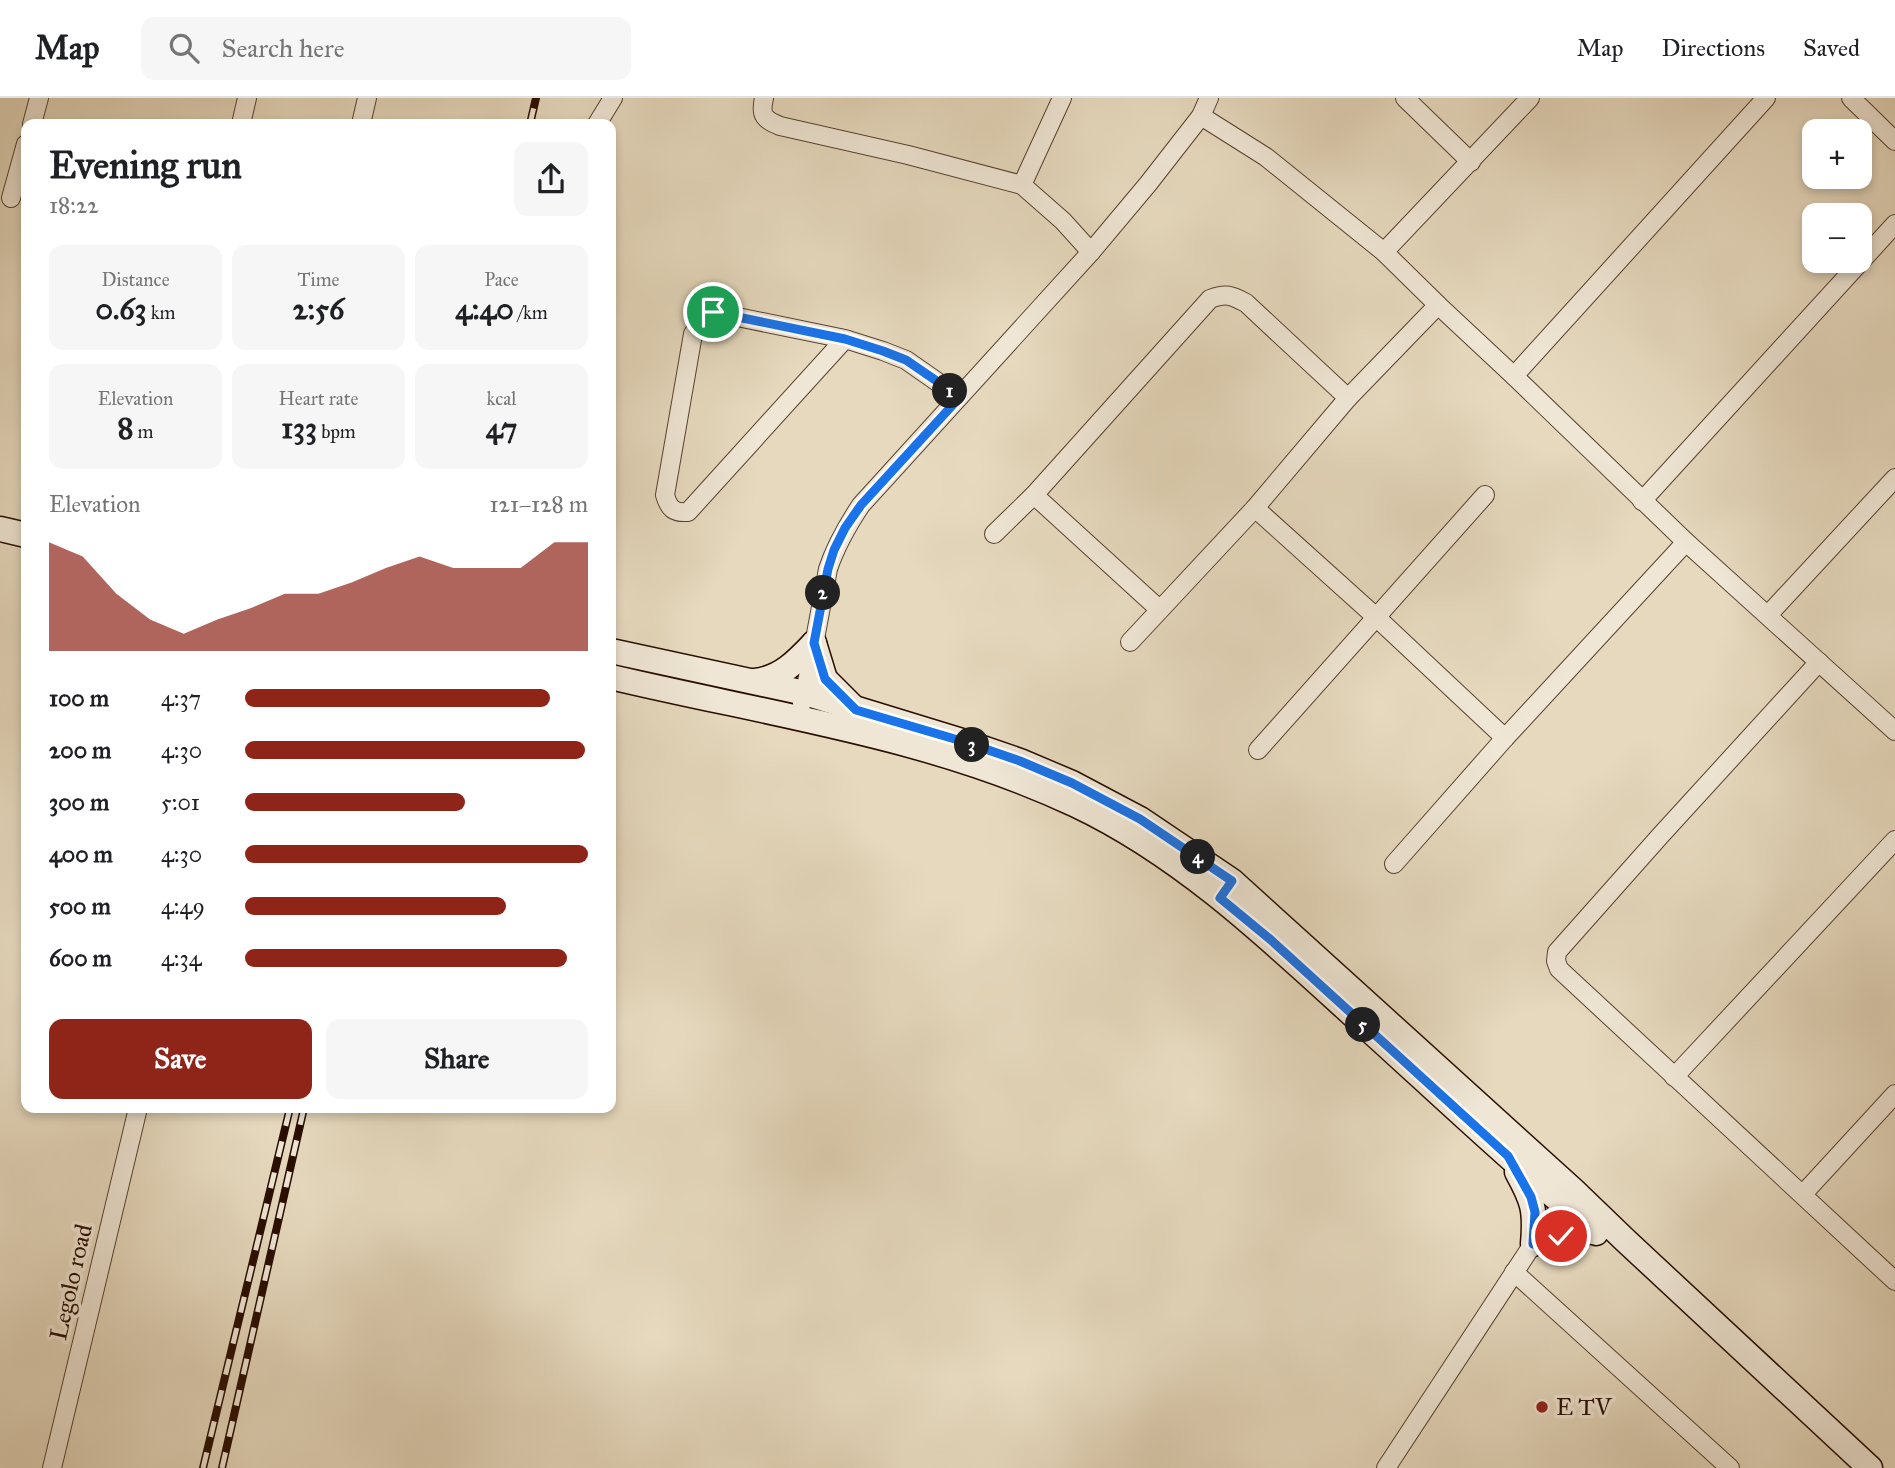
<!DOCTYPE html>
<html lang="en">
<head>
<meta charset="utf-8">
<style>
  :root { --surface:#fff; --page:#f6f6f6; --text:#202124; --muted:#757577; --line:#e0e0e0; --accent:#8f2418 }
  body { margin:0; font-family:"IM FELL Great Primer",serif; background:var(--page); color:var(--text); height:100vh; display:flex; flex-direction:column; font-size:26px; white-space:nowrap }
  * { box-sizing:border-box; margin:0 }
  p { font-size:23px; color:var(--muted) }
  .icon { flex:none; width:38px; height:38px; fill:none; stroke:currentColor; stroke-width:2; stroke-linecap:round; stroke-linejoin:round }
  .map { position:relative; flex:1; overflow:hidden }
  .panel { position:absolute; left:21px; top:21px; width:595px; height:994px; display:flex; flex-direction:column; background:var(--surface); border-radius:14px; box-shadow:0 4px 10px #0003 }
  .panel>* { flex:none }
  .tools { position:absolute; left:1802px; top:21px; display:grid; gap:14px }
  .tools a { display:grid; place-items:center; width:70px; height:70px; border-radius:14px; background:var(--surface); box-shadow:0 4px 10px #0003; font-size:35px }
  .pin { position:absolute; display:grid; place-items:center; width:60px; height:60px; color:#fff; margin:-30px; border:4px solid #fff; border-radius:50%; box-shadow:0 2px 7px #0007 }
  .km { position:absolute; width:35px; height:35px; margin:-18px; border-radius:50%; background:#222; color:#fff; font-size:19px; line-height:35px; text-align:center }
  .round { display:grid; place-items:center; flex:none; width:74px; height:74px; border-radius:14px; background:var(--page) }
  .headline { display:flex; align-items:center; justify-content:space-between; height:119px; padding:0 28px }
  h1 { font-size:38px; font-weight:700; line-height:52px }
  .metrics { display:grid; grid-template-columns:repeat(3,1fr); gap:10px; height:119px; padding:7px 28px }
  .metrics div { display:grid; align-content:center; border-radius:14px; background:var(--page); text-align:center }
  .metrics b { font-size:30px; font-weight:700 }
  .metrics small { font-size:19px; font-weight:400 }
  .metrics p { font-size:19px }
  .chart { height:196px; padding:14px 28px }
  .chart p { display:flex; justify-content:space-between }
  .chart svg { width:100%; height:126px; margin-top:7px; fill:var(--accent); opacity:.7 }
  .primary-button { display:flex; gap:14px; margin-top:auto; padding:14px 28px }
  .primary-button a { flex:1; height:80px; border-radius:14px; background:var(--accent); color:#fff; font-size:28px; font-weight:700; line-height:80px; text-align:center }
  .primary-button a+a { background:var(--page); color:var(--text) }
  ul { padding:0 28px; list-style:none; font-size:23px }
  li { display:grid; grid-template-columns:112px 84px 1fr; align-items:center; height:52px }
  li i { height:18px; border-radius:9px; background:var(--accent) }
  header { display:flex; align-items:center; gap:42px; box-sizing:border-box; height:98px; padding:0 35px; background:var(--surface); border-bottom:2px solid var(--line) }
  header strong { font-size:33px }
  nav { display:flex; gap:38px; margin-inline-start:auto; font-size:24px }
  .search { width:490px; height:63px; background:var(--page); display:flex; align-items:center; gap:18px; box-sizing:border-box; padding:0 24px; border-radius:14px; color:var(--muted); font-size:26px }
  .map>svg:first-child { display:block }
</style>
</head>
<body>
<header>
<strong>Map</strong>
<div class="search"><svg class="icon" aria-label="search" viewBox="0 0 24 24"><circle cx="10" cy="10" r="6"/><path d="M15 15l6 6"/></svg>Search here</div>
<nav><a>Map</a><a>Directions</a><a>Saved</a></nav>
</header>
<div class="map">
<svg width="1895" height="1370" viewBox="0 0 1895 1370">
  <rect width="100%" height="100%" fill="#e6d9be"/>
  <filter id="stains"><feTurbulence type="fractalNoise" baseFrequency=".00286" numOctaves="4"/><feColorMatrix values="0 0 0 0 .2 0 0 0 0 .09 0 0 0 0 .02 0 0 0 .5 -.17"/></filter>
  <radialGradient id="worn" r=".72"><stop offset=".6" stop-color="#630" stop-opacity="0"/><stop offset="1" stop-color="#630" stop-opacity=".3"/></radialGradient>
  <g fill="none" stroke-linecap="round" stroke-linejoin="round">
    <g stroke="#584130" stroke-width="20">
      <g id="street">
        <path d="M764,0c-4,18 0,21 16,28l128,29 114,30 41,36 28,31"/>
        <polyline points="1405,0 1471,64"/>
        <polyline points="1851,0 1895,43"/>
        <polyline points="1201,18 1266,59 1384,154 1438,207 1514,278 1686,444 1895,633"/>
        <polyline points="32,26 39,0"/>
        <polyline points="241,26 247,0"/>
        <polyline points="361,26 367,0"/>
        <polyline points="597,26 613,0"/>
        <polyline points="1022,87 1062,0"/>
        <polyline points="11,100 26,46"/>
        <polyline points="1384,154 1530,0"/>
        <path d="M845,241l-157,173c-14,1 -19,-3 -23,-17l28,-161 13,-20 7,-2 132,27 38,12 23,9 53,37"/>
        <polyline points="1514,278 1766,0"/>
        <polyline points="1034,397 1159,511"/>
        <polyline points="1642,403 1895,126"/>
        <polyline points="1255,410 1376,519 1505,640"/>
        <path d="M994,436l40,-39 176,-196c16,-6 21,-4 36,4l102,95"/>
        <polyline points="1768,517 1895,380"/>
        <polyline points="1130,544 1255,410 1348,300 1438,207"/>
        <polyline points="1819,564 1660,738 1557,854 1556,863 1559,871 1895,1183"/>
        <path d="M802,605l3,-10 23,-124c8,-24 19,-43 33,-64l230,-253 57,-68 53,-68 8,-18"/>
        <polyline points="1258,652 1485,397"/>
        <polyline points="1394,766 1505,640 1686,444"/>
        <polyline points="1674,979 1895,742"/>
        <polyline points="1803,1096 1895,996"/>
        <polyline points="1514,1174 1730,1370"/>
        <polyline points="52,1370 138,1010"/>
        <polyline points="1386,1370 1533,1146 1570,1097"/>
      </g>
    </g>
    <g stroke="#290e00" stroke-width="27">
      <g id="secondary">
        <polyline points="0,431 26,437"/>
        <polyline points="814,545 825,581 852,608"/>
        <polyline points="611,553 805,595 965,644 1020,663 1072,685 1140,721 1232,783 1573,1092 1626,1143 1870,1370"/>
        <path d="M611,579c155,37 319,59 465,128 114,54 206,146 299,230 44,40 88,81 133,121 29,26 59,51 88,77"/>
        <path d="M755,583c26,-3 42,-20 59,-38"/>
        <path d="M1517,1074c16,29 19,38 16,72l18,-6 43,-7"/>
      </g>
    </g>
    <use href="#street" stroke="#efe6d5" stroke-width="18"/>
    <use href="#secondary" stroke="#efe6d5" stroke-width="24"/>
    <g stroke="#290e00" stroke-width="8">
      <g id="rail">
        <polyline points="530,26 536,0"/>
        <polyline points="203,1370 290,1010"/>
        <polyline points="222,1370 304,1010"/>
      </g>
    </g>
    <use href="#rail" stroke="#efe6d5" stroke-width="5" stroke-dasharray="16" stroke-linecap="butt"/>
  </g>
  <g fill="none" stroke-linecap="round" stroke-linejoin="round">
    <g stroke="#fff" stroke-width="14">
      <polyline id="route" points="713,214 845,241 883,253 906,262 960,299 861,407 845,430 834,452 828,471 814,545 825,581 856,612 965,644 1020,663 1072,685 1140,721 1232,783 1220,800 1271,842 1508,1058 1531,1099 1535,1114 1533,1146 1561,1138"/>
    </g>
    <use href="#route" stroke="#1a73e8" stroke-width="9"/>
  </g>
  <circle fill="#8f2418" stroke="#efe6d5" stroke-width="2.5" cx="1542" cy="1309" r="7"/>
  <g text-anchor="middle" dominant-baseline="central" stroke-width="7" stroke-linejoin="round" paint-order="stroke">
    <g font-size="24" fill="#290e00" stroke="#efe6d5">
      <text transform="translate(71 1184) rotate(-77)">Legolo road</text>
    </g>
    <g font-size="24" fill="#290e00" stroke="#efe6d5" text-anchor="start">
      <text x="1556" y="1309">E TV</text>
    </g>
  </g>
  <rect width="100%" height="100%" filter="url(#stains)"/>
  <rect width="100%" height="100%" fill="url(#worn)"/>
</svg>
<div class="tools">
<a>+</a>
<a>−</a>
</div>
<div class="pin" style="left:713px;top:214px;background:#1e9e55"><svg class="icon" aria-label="arrive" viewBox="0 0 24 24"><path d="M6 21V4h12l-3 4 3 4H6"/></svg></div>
<div class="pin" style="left:1561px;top:1138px;background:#d93025"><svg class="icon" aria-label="check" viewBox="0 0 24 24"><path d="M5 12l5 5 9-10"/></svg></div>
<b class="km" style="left:950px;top:293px">1</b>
<b class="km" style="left:823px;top:495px">2</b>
<b class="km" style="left:972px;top:647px">3</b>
<b class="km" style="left:1198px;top:759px">4</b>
<b class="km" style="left:1363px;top:927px">5</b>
<section class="panel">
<div class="headline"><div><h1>Evening run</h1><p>18:22</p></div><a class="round"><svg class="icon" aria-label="share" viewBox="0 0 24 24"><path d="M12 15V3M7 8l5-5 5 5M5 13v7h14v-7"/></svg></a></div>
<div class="metrics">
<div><p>Distance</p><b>0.63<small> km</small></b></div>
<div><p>Time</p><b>2:56</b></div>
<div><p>Pace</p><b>4:40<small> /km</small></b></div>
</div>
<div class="metrics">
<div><p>Elevation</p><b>8<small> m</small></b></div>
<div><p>Heart rate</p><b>133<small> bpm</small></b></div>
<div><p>kcal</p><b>47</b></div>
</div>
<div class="chart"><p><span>Elevation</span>121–128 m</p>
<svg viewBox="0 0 160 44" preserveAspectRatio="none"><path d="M0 44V6L10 11L20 24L30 33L40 38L50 33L60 29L70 24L80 24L90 20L100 15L110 11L120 15L130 15L140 15L150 6L160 6V44z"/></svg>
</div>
<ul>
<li><b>100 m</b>4:37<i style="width:89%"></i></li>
<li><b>200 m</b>4:30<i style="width:99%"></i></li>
<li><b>300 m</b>5:01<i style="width:64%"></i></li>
<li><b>400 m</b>4:30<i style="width:100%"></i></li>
<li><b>500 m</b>4:49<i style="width:76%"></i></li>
<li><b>600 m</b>4:34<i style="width:94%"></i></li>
</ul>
<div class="primary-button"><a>Save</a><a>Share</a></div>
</section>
</div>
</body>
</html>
